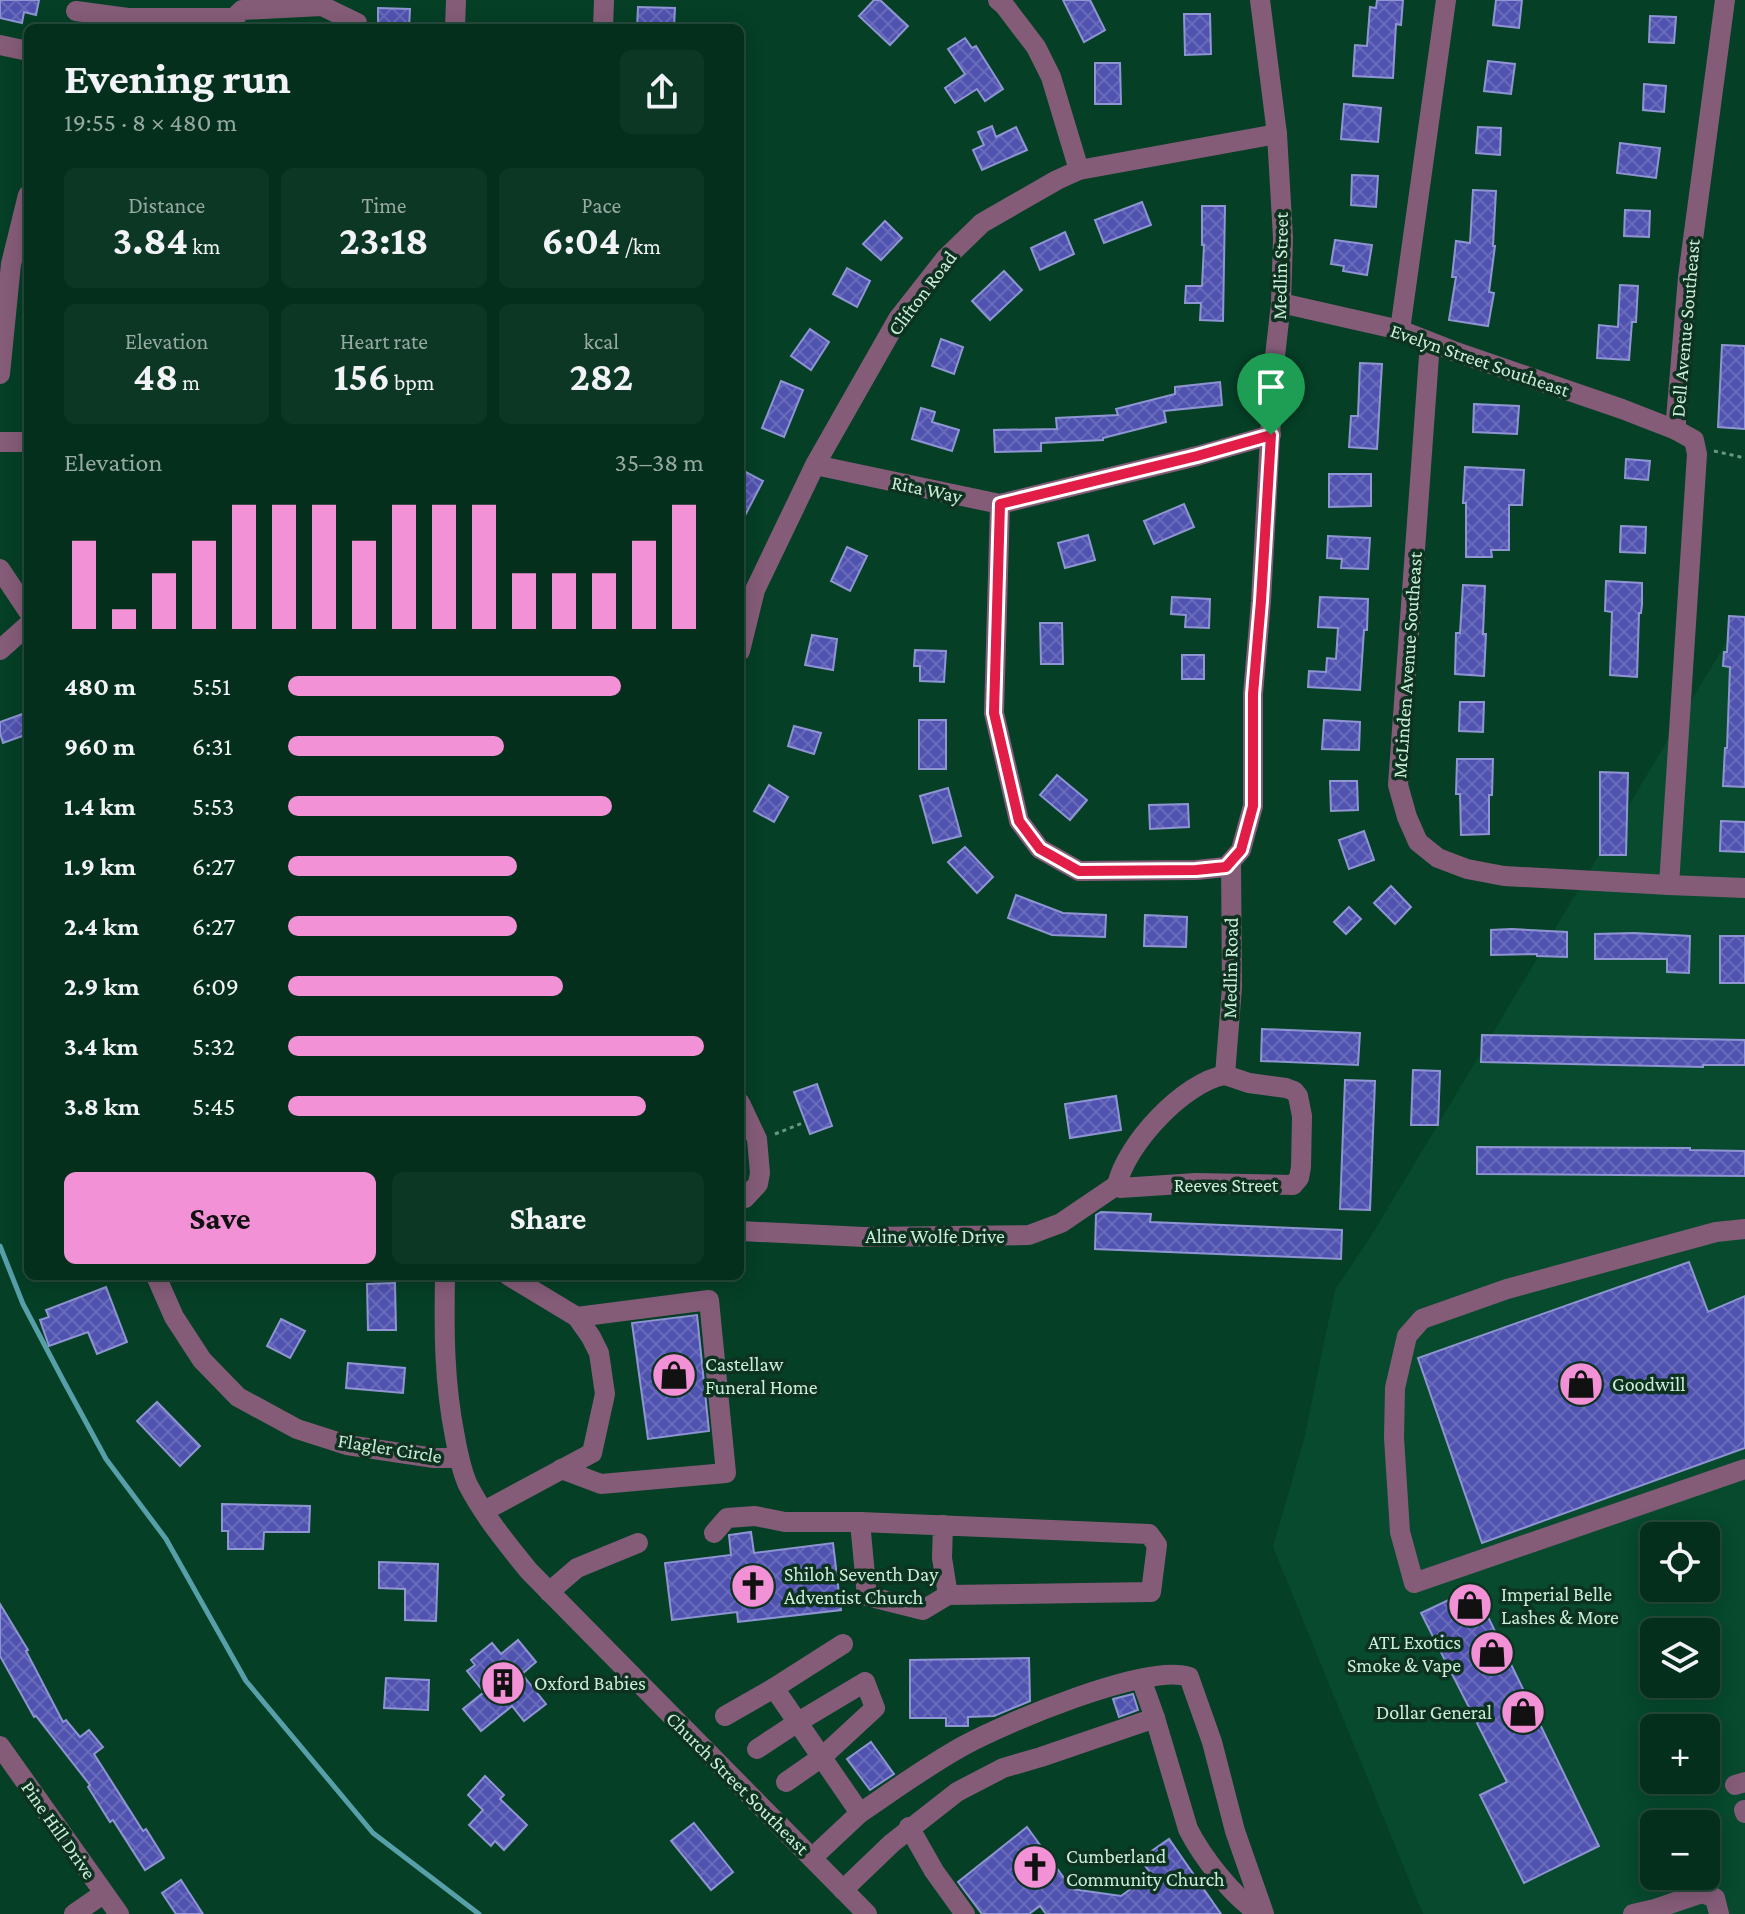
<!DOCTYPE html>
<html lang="en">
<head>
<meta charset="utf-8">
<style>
  :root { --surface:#042f1c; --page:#0d3725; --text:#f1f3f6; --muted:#97a9a3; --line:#254a3b; --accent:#f391d6 }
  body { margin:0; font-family:"Crimson Pro",serif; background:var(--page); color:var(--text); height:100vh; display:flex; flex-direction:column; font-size:30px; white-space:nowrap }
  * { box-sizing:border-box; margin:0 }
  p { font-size:26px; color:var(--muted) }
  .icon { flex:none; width:44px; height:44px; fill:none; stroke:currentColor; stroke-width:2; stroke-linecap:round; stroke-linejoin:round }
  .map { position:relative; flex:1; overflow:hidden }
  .panel { position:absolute; left:24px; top:24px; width:720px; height:1256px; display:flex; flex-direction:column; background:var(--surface); border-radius:12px; box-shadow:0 4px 20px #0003,0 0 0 2px var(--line) }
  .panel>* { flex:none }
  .fabs { position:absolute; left:1640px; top:1522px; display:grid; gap:16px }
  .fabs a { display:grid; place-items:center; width:80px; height:80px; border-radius:12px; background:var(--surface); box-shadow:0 4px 20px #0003,0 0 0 2px var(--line); font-size:40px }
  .pin { position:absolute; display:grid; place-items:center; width:68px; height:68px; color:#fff; margin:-82px -34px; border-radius:50% 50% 50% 0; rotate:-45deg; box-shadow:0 0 8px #0007 }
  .pin .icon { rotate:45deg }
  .round { display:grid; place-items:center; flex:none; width:84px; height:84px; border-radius:12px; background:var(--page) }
  .overview { display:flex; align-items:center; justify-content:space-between; height:136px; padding:0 40px }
  h1 { font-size:44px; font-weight:700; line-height:60px }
  .figures { display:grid; grid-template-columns:repeat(3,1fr); gap:12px; height:136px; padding:8px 40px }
  .figures div { display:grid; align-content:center; border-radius:12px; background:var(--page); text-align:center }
  .figures b { font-size:40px; font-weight:700 }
  .figures small { font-size:22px; font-weight:400 }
  .figures p { font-size:22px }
  .chart { height:224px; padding:16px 40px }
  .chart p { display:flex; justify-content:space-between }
  .chart svg { width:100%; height:144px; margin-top:8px; stroke:var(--accent); stroke-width:6 }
  .primary-button { display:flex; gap:16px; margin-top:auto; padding:16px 40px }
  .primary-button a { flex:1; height:92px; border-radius:12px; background:var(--accent); color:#111; font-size:32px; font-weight:700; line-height:92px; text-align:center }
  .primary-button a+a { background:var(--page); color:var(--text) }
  ul { padding:0 40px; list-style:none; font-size:26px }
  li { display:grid; grid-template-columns:128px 96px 1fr; align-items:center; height:60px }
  li i { height:20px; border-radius:10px; background:var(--accent) }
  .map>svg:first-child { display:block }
</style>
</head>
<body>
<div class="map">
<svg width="1745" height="1914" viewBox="0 0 1745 1914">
  <defs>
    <pattern id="building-cross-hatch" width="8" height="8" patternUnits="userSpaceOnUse" patternTransform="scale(2)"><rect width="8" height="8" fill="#5052b0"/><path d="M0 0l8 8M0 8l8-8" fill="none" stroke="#686bba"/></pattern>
  </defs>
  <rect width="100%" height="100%" fill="#053f26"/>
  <path fill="#074a2e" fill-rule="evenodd" d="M1745,611v1303h-322l-150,-367 31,-108 31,-149 38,-57zM1654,1536h52v52h-52zM1654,1632h52v52h-52zM1654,1728h52v52h-52zM1654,1824h52v52h-52z"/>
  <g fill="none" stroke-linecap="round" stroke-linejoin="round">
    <polyline stroke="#57a0a9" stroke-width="5" points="0,1246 23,1304 63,1380 106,1459 166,1539 246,1681 373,1833 479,1914"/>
  </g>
  <g fill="url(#building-cross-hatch)" stroke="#8e95d2" stroke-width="2">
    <polygon points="0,0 39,0 36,15 24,12 22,23 0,18"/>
    <polygon points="874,0 880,0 908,26 890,45 859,16"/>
    <polygon points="1063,0 1090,0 1105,30 1084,42"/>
    <polygon points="1377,0 1403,0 1401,25 1396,24 1393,78 1353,76 1355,45 1367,46 1370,7 1376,8"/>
    <polygon points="1496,0 1522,0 1519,28 1493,25"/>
    <polygon points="638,7 675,8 674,28 637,28"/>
    <polygon points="378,8 410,9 409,28 378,28"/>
    <polygon points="1184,14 1210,14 1211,54 1185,55"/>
    <polygon points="1650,16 1676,17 1674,43 1649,42"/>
    <polygon points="965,38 972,48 976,46 1003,89 985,101 977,89 955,103 945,88 965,74 948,49"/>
    <polygon points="1488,61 1515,64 1511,94 1484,91"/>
    <polygon points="1095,63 1120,63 1121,104 1095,104"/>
    <polygon points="1644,84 1666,86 1664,112 1643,110"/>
    <polygon points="1344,104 1381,108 1378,142 1341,139"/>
    <polygon points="992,126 996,137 1016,127 1027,150 982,170 973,150 984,145 978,132"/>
    <polygon points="1478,127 1501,128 1500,155 1476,153"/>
    <polygon points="1620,143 1660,148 1656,178 1617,173"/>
    <polygon points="1352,175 1378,176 1376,207 1351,205"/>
    <polygon points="1473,190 1496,191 1493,246 1495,246 1489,292 1494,293 1488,326 1449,320 1456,277 1452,277 1456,241 1470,243"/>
    <polygon points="1142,202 1151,225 1104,243 1095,220"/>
    <polygon points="1202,206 1225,206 1223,321 1200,320 1201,303 1185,303 1186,286 1202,286 1204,245 1202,245"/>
    <polygon points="1625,210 1650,211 1649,237 1624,236"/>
    <polygon points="885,221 902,238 881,260 863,244"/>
    <polygon points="1065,232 1074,254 1040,270 1031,248"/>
    <polygon points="1335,240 1372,245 1367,275 1343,271 1344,266 1331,264"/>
    <polygon points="847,268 870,281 857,307 833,294"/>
    <polygon points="1004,271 1022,290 990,320 972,301"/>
    <polygon points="1620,285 1638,286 1636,322 1632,322 1629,360 1597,358 1599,325 1618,327"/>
    <polygon points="810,329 829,342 811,370 791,356"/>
    <polygon points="941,339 963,347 954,374 932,366"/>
    <polygon points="1722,345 1745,346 1745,429 1718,427"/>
    <polygon points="1360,363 1382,364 1377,449 1349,447 1351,416 1358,416"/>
    <polygon points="781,381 803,390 784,437 762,428"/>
    <polygon points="1220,382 1222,405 1164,411 1166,422 1103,438 1103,440 1041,443 1041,451 995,452 994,430 1057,429 1056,418 1118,415 1116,409 1175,394 1175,387"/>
    <polygon points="1474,404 1519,406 1517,434 1473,432"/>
    <polygon points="921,408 935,412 932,422 959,430 952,451 912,439"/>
    <polygon points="1626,459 1650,461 1648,480 1625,478"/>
    <polygon points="1465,467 1524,470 1522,505 1509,505 1509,550 1491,550 1492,557 1466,557 1466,503 1463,503"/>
    <polygon points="740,469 763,481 740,525"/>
    <polygon points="1329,474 1371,474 1371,506 1329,507"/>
    <polygon points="1184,504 1194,527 1154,544 1144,521"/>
    <polygon points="1621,526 1646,527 1645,553 1620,552"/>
    <polygon points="1088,535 1095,560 1065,568 1058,543"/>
    <polygon points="1328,536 1370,538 1368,569 1341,568 1342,559 1327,558"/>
    <polygon points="847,547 867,556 850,591 831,581"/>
    <polygon points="1606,581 1642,583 1642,604 1641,613 1639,613 1637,677 1610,675 1612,612 1605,611"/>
    <polygon points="1463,585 1485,586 1483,634 1486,634 1484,676 1455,674 1456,633 1460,633"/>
    <polygon points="1172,597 1210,599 1209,628 1185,627 1186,615 1171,614"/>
    <polygon points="1320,597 1368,599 1367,630 1364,630 1360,690 1308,687 1309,671 1326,672 1327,658 1336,659 1338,628 1318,627"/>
    <polygon points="1729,616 1745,617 1745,787 1723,786 1725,748 1727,748 1730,667 1723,666 1724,652 1727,652"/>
    <polygon points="1040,623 1062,623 1063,664 1041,664"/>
    <polygon points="812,635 837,639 833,670 805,665"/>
    <polygon points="915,650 946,651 944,682 920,681 920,666 914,666"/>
    <rect x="1182" y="655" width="22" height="24"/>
    <polygon points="1460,702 1484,702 1483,732 1459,731"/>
    <polygon points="28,712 28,734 3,743 0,733 0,722"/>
    <rect x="919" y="720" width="27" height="49"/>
    <polygon points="1324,720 1360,722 1359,750 1322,749"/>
    <polygon points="794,726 821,733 814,754 788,746"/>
    <polygon points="1457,759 1493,759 1492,795 1489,795 1489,834 1461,835 1460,794 1456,794"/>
    <polygon points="1600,772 1628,773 1626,855 1600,855"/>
    <polygon points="1057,775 1087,800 1070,820 1040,795"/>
    <polygon points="1330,781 1357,781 1358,810 1331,811"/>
    <polygon points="769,785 788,797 774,822 754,811"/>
    <polygon points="948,788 961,836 933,843 920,796"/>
    <polygon points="1188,804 1189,827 1150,829 1149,805"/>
    <polygon points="1721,821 1745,822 1745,852 1720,851"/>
    <polygon points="1364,831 1374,860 1349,869 1339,840"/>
    <polygon points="965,847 993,877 977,893 948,862"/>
    <polygon points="1391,886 1411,907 1395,924 1374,903"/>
    <polygon points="1016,895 1063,913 1106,915 1105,937 1052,935 1008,918"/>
    <polygon points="1349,907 1361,919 1346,934 1334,922"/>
    <polygon points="1145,915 1187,917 1186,947 1144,946"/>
    <polygon points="1512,929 1567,932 1567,957 1537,956 1537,954 1491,955 1491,930"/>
    <polygon points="1634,933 1690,936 1689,973 1667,972 1667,959 1595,959 1595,934"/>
    <rect x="1720" y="936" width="25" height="47"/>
    <polygon points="1262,1029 1360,1033 1358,1065 1261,1061"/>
    <polygon points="1482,1035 1745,1040 1745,1065 1703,1065 1703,1067 1481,1062"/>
    <polygon points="1413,1070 1440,1071 1438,1125 1411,1125"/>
    <polygon points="1345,1080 1375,1081 1370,1210 1340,1209"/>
    <polygon points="817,1084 832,1126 810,1134 794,1092"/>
    <polygon points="1116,1096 1121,1130 1070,1138 1065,1104"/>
    <polygon points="1477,1147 1690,1148 1690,1150 1745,1151 1745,1176 1477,1174"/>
    <polygon points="1101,1212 1151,1214 1150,1222 1342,1230 1341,1259 1095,1249 1096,1215"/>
    <polygon points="1689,1262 1708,1312 1745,1296 1745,1448 1482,1543 1418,1358"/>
    <polygon points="395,1283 396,1330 368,1330 367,1284"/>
    <polygon points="106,1287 127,1342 97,1354 88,1332 49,1346 40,1320 49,1317 46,1310"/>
    <polygon points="697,1315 709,1431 648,1439 632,1323"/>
    <polygon points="281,1319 305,1331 290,1358 267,1346"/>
    <polygon points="348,1363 405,1368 403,1393 346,1388"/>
    <polygon points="157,1402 200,1446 180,1466 137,1421"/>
    <polygon points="222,1504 310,1506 309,1532 264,1532 263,1549 228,1549 228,1531 222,1531"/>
    <polygon points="751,1532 754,1553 833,1543 841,1610 738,1622 737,1612 672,1620 665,1563 731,1555 729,1535"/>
    <polygon points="379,1562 438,1564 436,1621 405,1620 405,1589 379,1588"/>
    <polygon points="1474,1588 1599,1846 1524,1883 1480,1795 1507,1782 1421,1613"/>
    <polygon points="0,1604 28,1650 26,1651 63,1722 66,1720 80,1737 89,1730 103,1747 94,1754 143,1831 146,1829 164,1858 145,1870 113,1820 110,1822 88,1787 90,1785 36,1716 34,1717 0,1656"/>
    <polygon points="518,1640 536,1662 522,1674 546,1704 524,1721 512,1706 481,1731 463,1709 484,1692 467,1671 475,1665 471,1660 492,1643 501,1654"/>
    <polygon points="1029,1658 1030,1701 994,1716 968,1717 968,1726 946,1726 946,1718 910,1718 910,1660"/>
    <polygon points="386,1678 429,1680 428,1710 384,1708"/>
    <polygon points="1133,1694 1138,1710 1119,1717 1113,1699"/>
    <polygon points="871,1742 894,1774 870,1790 847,1759"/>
    <polygon points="485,1776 504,1795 500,1799 527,1825 504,1850 495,1841 491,1846 469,1825 483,1810 468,1795"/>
    <polygon points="694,1823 733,1872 711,1890 671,1841"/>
    <polygon points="1027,1827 1072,1889 1121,1896 1151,1874 1140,1859 1169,1839 1221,1914 1046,1914 1040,1906 1029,1914 982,1914 958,1882"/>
    <polygon points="181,1880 203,1914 176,1914 162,1893"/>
  </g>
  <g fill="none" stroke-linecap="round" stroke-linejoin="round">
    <g stroke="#699780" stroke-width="3" stroke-dasharray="4 4" stroke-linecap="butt">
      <polyline points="1714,451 1745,458"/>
      <polyline points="775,1134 805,1122"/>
    </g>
    <g stroke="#855c78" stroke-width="20">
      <polyline points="998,0 1004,5 1036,47 1051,77 1079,170"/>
      <polyline points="76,11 128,18 234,18 242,10 322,6 357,23 357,28"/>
      <polyline points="455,28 456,0"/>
      <polyline points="603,28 604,0"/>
      <polyline points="0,45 28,51"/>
      <polyline points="1281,303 1400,330 1456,352 1622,409 1676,430"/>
      <polyline points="1400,330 1446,0"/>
      <polyline points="1430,342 1398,785 1407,817 1418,842 1438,858 1467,869 1504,876 1669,885 1745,888"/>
      <polyline points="0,374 11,264 28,195"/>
      <polyline points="0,442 28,442"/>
      <polyline points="815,465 1000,504 1197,456 1271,435"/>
      <polyline points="1000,504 994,713 1019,821 1040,849 1079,871 1196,870 1226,867 1241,850 1253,806 1253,694 1261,601 1274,365 1281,303 1283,238 1277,134 1260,0"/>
      <polyline points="0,569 28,611"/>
      <polyline points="0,650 28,625"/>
      <polyline points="740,651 755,590 815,465 898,319 945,259 982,223 1057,180 1079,170 1277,134"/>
      <polyline points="1669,885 1697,454 1694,440 1676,430 1676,419 1688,277 1725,0"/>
      <path d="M1225,1075l24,8 37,5 8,3 4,5 4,20 -1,51 -2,11 -6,7 -97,-2 -76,5 -3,-3c9,-41 67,-103 108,-110z"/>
      <polyline points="1225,1075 1232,987 1231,862"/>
      <polyline points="740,1103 757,1139 760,1173 758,1184 745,1198 740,1198"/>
      <polyline points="1745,1229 1716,1232 1507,1289 1422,1319 1407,1336 1395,1388 1394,1438 1400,1532 1414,1583 1745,1469"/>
      <polyline points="740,1231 864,1237 1029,1235 1061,1223 1117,1185"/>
      <polyline points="156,1276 174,1317 202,1360 238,1397 297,1429 347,1445 434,1458 459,1458"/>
      <path d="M445,1276c-1,56 -1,106 10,161 3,16 6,33 13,48 16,31 39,59 61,86l338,343"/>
      <polyline points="561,1469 601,1484 726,1473 709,1300 577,1317"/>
      <polyline points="484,1511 592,1453 605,1394 599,1353 591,1337 577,1317 509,1276"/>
      <polyline points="860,1522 1149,1534 1157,1545 1151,1592 948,1595 942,1558 943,1525"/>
      <polyline points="714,1533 727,1518 755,1516 785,1522 860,1522 867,1596 923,1610 948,1595"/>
      <polyline points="549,1592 577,1568 638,1543"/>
      <path d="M1141,1679l14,39 33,111c14,28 45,68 72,85"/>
      <polyline points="725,1716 774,1688"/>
      <polyline points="0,1746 119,1914"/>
      <polyline points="757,1749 798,1722 865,1682 875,1708 822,1757 786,1782"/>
      <polyline points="1735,1785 1745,1782"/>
      <polyline points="1744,1810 1745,1813"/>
      <path d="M860,1813c34,-23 67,-47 103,-67 40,-22 185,-84 226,-69l23,65 23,89 29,83"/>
      <polyline points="909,1827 934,1871 965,1914"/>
      <polyline points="812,1858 860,1813 774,1688 843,1644"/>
      <polyline points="843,1890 892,1843 957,1792 1003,1768 1041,1757 1155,1718"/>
      <polyline points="74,1914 103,1894"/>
      <polyline points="1633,1914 1655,1909 1702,1893 1715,1898 1719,1914"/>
    </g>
  </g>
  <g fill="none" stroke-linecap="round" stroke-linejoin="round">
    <g stroke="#fff" stroke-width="16">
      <polygon id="route" points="1271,435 1261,601 1253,694 1253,806 1241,850 1226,867 1196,870 1079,871 1040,849 1019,821 994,713 1000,504 1197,456"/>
    </g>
    <use href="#route" stroke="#e11d48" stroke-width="10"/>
  </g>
  <defs>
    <g id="shop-disc" transform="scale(2.3)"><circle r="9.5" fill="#f391d6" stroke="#0d3220"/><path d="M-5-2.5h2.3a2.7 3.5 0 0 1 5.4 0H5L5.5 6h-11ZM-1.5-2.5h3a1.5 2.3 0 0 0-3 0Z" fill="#111"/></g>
    <g id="church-disc" transform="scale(2.3)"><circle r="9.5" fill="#f391d6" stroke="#0d3220"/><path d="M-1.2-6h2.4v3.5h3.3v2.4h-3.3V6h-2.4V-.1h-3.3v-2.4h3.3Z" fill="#111"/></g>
    <g id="building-disc" transform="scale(2.3)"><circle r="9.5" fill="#f391d6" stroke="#0d3220"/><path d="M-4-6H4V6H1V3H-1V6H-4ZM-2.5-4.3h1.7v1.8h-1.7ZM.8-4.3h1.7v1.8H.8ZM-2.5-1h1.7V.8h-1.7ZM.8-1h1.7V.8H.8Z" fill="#111"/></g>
  </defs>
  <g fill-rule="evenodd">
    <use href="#shop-disc" x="674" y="1375"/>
    <use href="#shop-disc" x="1581" y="1384"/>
    <use href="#church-disc" x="753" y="1586"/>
    <use href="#shop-disc" x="1470" y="1605"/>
    <use href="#shop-disc" x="1492" y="1653"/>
    <use href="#building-disc" x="503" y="1683"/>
    <use href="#shop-disc" x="1523" y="1712"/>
    <use href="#church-disc" x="1035" y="1867"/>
  </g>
  <g text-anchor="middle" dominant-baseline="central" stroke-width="7" stroke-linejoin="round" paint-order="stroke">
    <g font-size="20" fill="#cceed9" stroke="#0d3220">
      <text transform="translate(1280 266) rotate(-89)">Medlin Street</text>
      <text transform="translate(922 293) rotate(-53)">Clifton Road</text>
      <text transform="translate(1685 328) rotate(-85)">Dell Avenue Southeast</text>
      <text transform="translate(1480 360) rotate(19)">Evelyn Street Southeast</text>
      <text transform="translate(927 489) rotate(12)">Rita Way</text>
      <text transform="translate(1407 665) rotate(-86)">McLinden Avenue Southeast</text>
      <text transform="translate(1230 968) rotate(-89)">Medlin Road</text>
      <text x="1226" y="1185">Reeves Street</text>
      <text x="935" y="1236">Aline Wolfe Drive</text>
      <text transform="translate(390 1448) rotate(9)">Flagler Circle</text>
      <text transform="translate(738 1783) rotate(45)">Church Street Southeast</text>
      <text transform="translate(59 1830) rotate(55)">Pine Hill Drive</text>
    </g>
    <g font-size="20" fill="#cceed9" stroke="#0d3220" text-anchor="start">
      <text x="705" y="1364">Castellaw<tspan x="705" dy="23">Funeral Home</tspan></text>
      <text x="1612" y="1384">Goodwill</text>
      <text x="784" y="1574">Shiloh Seventh Day<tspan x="784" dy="23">Adventist Church</tspan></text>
      <text x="1501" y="1594">Imperial Belle<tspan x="1501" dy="23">Lashes &amp; More</tspan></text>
      <text x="1461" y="1642" text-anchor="end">ATL Exotics<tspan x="1461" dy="23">Smoke &amp; Vape</tspan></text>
      <text x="534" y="1683">Oxford Babies</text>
      <text x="1492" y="1712" text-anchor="end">Dollar General</text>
      <text x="1066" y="1856">Cumberland<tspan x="1066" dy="23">Community Church</tspan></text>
    </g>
  </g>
</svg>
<div class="fabs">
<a><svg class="icon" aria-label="locate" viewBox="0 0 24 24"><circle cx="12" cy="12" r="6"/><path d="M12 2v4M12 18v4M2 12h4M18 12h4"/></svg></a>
<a><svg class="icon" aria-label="layers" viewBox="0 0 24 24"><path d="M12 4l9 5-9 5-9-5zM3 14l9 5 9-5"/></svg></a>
<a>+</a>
<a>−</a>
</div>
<div class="pin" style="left:1271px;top:435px;background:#1e9e55"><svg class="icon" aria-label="arrive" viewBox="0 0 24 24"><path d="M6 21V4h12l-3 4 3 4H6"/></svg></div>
<section class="panel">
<div class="overview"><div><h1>Evening run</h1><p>19:55 · 8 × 480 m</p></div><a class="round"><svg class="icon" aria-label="share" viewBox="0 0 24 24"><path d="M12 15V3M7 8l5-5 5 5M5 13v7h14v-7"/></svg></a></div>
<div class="figures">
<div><p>Distance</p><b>3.84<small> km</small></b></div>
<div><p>Time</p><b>23:18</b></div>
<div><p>Pace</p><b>6:04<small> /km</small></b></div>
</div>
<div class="figures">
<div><p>Elevation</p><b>48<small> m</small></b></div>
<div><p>Heart rate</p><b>156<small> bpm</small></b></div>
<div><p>kcal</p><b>282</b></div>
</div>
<div class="chart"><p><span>Elevation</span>35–38 m</p>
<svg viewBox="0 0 160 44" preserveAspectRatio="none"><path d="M5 44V17M15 44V38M25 44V27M35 44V17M45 44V6M55 44V6M65 44V6M75 44V17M85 44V6M95 44V6M105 44V6M115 44V27M125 44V27M135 44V27M145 44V17M155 44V6"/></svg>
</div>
<ul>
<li><b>480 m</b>5:51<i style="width:80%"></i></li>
<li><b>960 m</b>6:31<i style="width:52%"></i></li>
<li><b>1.4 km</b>5:53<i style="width:78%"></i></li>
<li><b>1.9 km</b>6:27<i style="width:55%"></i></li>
<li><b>2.4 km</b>6:27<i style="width:55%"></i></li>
<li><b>2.9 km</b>6:09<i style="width:66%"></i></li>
<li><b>3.4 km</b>5:32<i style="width:100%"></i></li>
<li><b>3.8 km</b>5:45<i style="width:86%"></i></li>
</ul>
<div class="primary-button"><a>Save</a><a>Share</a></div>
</section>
</div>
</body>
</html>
